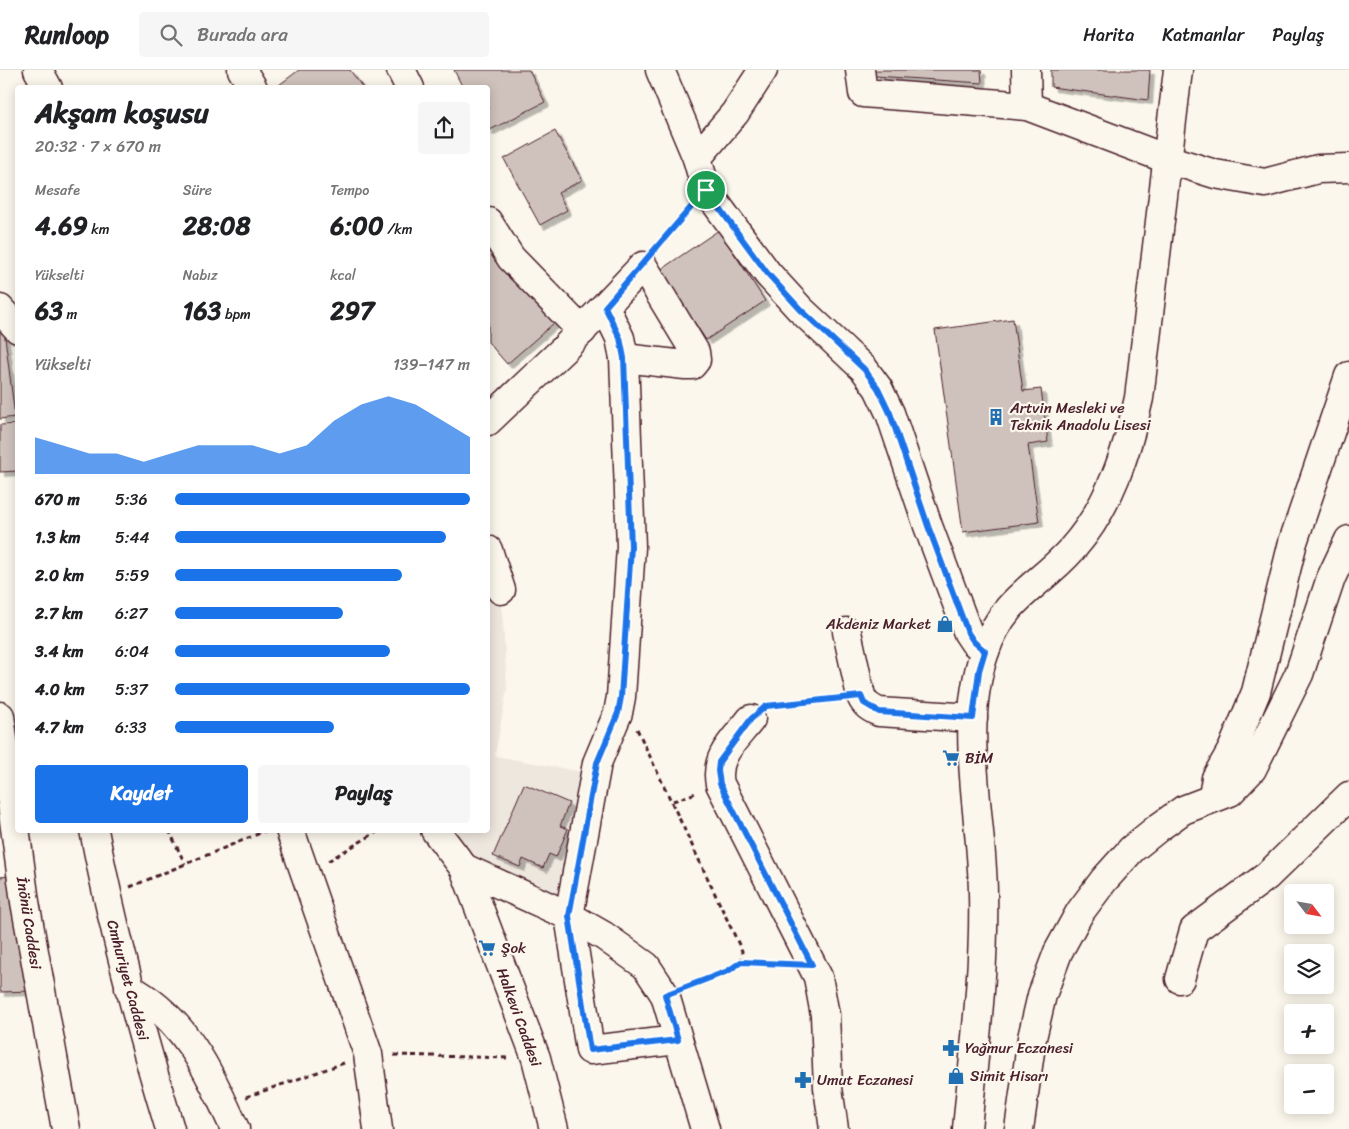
<!DOCTYPE html>
<html lang="tr">
<head>
<meta charset="utf-8">
<style>
  :root { --surface:#fff; --page:#f6f6f6; --text:#202124; --muted:#757577; --line:#e0e0e0; --accent:#1a73e8 }
  body { margin:0; font-family:Sriracha,sans-serif; background:var(--page); color:var(--text); height:100vh; display:flex; flex-direction:column; font-size:19px; white-space:nowrap }
  * { box-sizing:border-box; margin:0 }
  p { font-size:16px; color:var(--muted) }
  .icon { flex:none; width:28px; height:28px; fill:none; stroke:currentColor; stroke-width:2; stroke-linecap:round; stroke-linejoin:round }
  .map { position:relative; flex:1; overflow:hidden }
  .drawer { position:absolute; left:15px; top:15px; width:475px; height:748px; display:flex; flex-direction:column; background:var(--surface); border-radius:5px; box-shadow:0 2px 12px #0003 }
  .drawer>* { flex:none }
  .needle { width:32px; rotate:121deg }
  .buttons { position:absolute; left:1284px; top:814px; display:grid; gap:10px }
  .buttons a { display:grid; place-items:center; width:50px; height:50px; border-radius:5px; background:var(--surface); box-shadow:0 2px 12px #0003; font-size:25px }
  .pin { position:absolute; display:grid; place-items:center; width:42px; height:42px; color:#fff; margin:-21px; border:2px solid #fff; border-radius:50%; box-shadow:0 1px 5px #0007 }
  .round { display:grid; place-items:center; flex:none; width:52px; height:52px; border-radius:5px; background:var(--page) }
  .head { display:flex; align-items:center; justify-content:space-between; height:85px; padding:0 20px }
  h1 { font-size:28px; font-weight:800; line-height:38px }
  .stats { display:grid; grid-template-columns:repeat(3,1fr); gap:8px; height:85px; padding:5px 20px }
  .stats div { display:grid; align-content:center }
  .stats b { font-size:25px; font-weight:800 }
  .stats small { font-size:14px; font-weight:400 }
  .stats p { font-size:14px }
  .chart { height:140px; padding:10px 20px }
  .chart p { display:flex; justify-content:space-between }
  .chart svg { width:100%; height:90px; margin-top:5px; fill:var(--accent); opacity:.7 }
  .action { display:flex; gap:10px; margin-top:auto; padding:10px 20px }
  .action a { flex:1; height:58px; border-radius:5px; background:var(--accent); color:#fff; font-size:20px; font-weight:800; line-height:58px; text-align:center }
  .action a+a { background:var(--page); color:var(--text) }
  ul { padding:0 20px; list-style:none; font-size:16px }
  li { display:grid; grid-template-columns:80px 60px 1fr; align-items:center; height:38px }
  li i { height:12px; border-radius:6px; background:var(--accent) }
  header { display:flex; align-items:center; gap:30px; box-sizing:border-box; height:70px; padding:0 25px; background:var(--surface); border-bottom:1px solid var(--line) }
  header strong { font-size:24px }
  nav { display:flex; gap:28px; margin-inline-start:auto; font-size:18px }
  .search { width:350px; height:45px; background:var(--page); display:flex; align-items:center; gap:12px; box-sizing:border-box; padding:0 18px; border-radius:5px; color:var(--muted); font-size:19px }
  .map>svg:first-child { display:block }
</style>
</head>
<body>
<header>
<strong>Runloop</strong>
<div class="search"><svg class="icon" aria-label="search" viewBox="0 0 24 24"><circle cx="10" cy="10" r="6"/><path d="M15 15l6 6"/></svg>Burada ara</div>
<nav><a>Harita</a><a>Katmanlar</a><a>Paylaş</a></nav>
</header>
<div class="map">
<svg width="1349" height="1059" viewBox="0 0 1349 1059">
  <defs>
    <filter id="shadow"><feDropShadow dx="4.5" dy="4.5" stdDeviation="0" flood-color="#0004"/></filter>
  </defs>
  <rect width="100%" height="100%" fill="#fbf7ec"/>
  <filter id="ink" filterUnits="userSpaceOnUse"><feTurbulence type="fractalNoise" baseFrequency=".02" numOctaves="2"/><feDisplacementMap in="SourceGraphic" scale="10" xChannelSelector="R" yChannelSelector="G"/><feConvolveMatrix kernelMatrix="1 2 1 2 8 2 1 2 1" color-interpolation-filters="sRGB"/></filter>
  <g filter="url(#ink)">
    <polygon fill="#eee7de" points="488,480 501,520 507,619 495,686 594,704 569,846 464,798 435,760 488,760"/>
    <g fill="#cfc2bc" stroke="#4a1f2b" filter="url(#shadow)">
      <polygon points="299,0 350,0 363,18 275,18"/>
      <polygon points="454,0 529,0 545,32 488,61 488,18 463,18"/>
      <polygon points="874,0 981,0 982,13 875,6"/>
      <polygon points="1051,0 1150,0 1148,30 1051,17"/>
      <polygon points="555,61 582,110 558,123 567,140 540,155 504,89"/>
      <polygon points="719,160 765,231 706,270 660,200"/>
      <polygon points="488,178 554,253 507,294 488,272"/>
      <polygon points="1013,249 1023,321 1041,319 1048,372 1028,375 1039,452 963,462 935,260"/>
      <polygon points="3,251 15,347 0,349 0,252"/>
      <polygon points="18,354 18,401 0,402 0,355"/>
      <polygon points="524,714 569,733 560,756 568,759 556,787 549,784 543,798 523,789 520,797 493,786"/>
      <polygon points="10,806 30,921 0,922 0,807"/>
    </g>
    <g fill="none" stroke-linecap="round" stroke-linejoin="round">
      <g stroke="#4a1f2b" stroke-width="31">
        <g id="minor">
          <polyline points="38,0 48,18"/>
          <polyline points="242,0 253,18"/>
          <polyline points="401,0 410,18"/>
          <polyline points="660,0 697,88 706,120 768,204 800,239 864,299 878,318 890,343 928,456 968,563 974,572 985,581"/>
          <polyline points="860,0 863,23 1027,36 1167,89 1215,104 1265,113 1318,99 1349,98"/>
          <polyline points="1026,0 1027,36"/>
          <polyline points="697,88 735,43 763,0"/>
          <polyline points="488,152 511,188 582,261"/>
          <polyline points="605,237 620,268 624,288 631,477 621,627 618,643 597,693 569,846 590,980 678,970"/>
          <polyline points="0,239 18,259"/>
          <polyline points="488,351 564,279 643,196 695,282 696,290 692,295 685,295 624,288"/>
          <polyline points="488,480 501,520"/>
          <path d="M847,562l14,64c4,9 9,12 18,16l94,6"/>
          <path d="M751,649c-16,21 -37,37 -31,65l98,193 7,38 3,73 6,41"/>
          <polyline points="1213,727 1216,708 1232,680 1256,622 1293,472 1349,306"/>
          <polyline points="290,760 368,984 378,1059"/>
          <polyline points="435,760 464,798 536,988 554,1059"/>
          <polyline points="464,798 569,846 604,866 646,896 665,925 705,1059"/>
          <polyline points="1180,909 1194,860 1267,806 1349,726"/>
          <path d="M129,918c57,31 80,84 106,141"/>
          <path d="M967,1059c7,-78 18,-157 16,-236 -1,-79 -25,-165 2,-242 19,-55 54,-64 88,-103 37,-42 54,-97 66,-150l39,-328"/>
          <polyline points="1019,1059 1032,968 1042,925 1058,882 1080,842 1104,810 1132,779 1158,758 1183,740 1230,722 1252,699 1299,604 1331,508 1349,470"/>
        </g>
      </g>
      <g stroke="#4a1f2b" stroke-width="31">
        <g id="major">
          <polyline points="0,646 25,832 66,1059"/>
          <path d="M94,760c19,101 46,200 76,299"/>
        </g>
      </g>
      <g stroke="#4a1f2b" stroke-width="3" stroke-dasharray="5 4" stroke-linecap="butt">
        <polyline points="659,177 690,139"/>
        <polyline points="772,635 835,628"/>
        <polyline points="637,659 742,881 741,892 736,896 687,916"/>
        <polyline points="673,731 696,723"/>
        <polyline points="169,760 185,794"/>
        <polyline points="328,791 380,760"/>
        <polyline points="130,817 265,761"/>
        <polyline points="741,892 783,894"/>
        <polyline points="394,985 510,988"/>
        <polyline points="246,1027 344,993"/>
      </g>
      <use href="#minor" stroke="#fbf7ec" stroke-width="28"/>
      <use href="#major" stroke="#fbf7ec" stroke-width="28"/>
    </g>
  </g>
  <g fill="none" stroke-linecap="round" stroke-linejoin="round" filter="url(#ink)">
    <g stroke="#fff" stroke-width="10">
      <polygon id="route" points="706,120 768,204 800,239 864,299 878,318 890,343 928,456 968,563 974,572 985,581 979,601 973,648 879,642 864,633 861,626 766,636 751,649 719,692 718,701 720,714 812,895 741,892 728,901 665,925 678,970 590,980 569,846 597,693 618,643 621,627 631,477 624,288 620,268 605,237"/>
    </g>
    <use href="#route" stroke="#1a73e8" stroke-width="6"/>
  </g>
  <defs>
    <g id="building-bare" transform="scale(1.35)"><path d="M-4-6H4V6H1V3H-1V6H-4ZM-2.5-4.3h1.7v1.8h-1.7ZM.8-4.3h1.7v1.8H.8ZM-2.5-1h1.7V.8h-1.7ZM.8-1h1.7V.8H.8Z" fill="#1f6fb2" stroke="#fbf7ec" stroke-width="2.5" paint-order="stroke"/></g>
    <g id="shop-bare" transform="scale(1.35)"><path d="M-5-2.5h2.3a2.7 3.5 0 0 1 5.4 0H5L5.5 6h-11ZM-1.5-2.5h3a1.5 2.3 0 0 0-3 0Z" fill="#1f6fb2" stroke="#fbf7ec" stroke-width="2.5" paint-order="stroke"/></g>
    <g id="supermarket-bare" transform="scale(1.35)"><path d="M-6-5.5h2.5l.6 2H6L4.5 2H-2.5L-4.4-4H-6ZM-1.5 3.2a1.3 1.3 0 1 0 .1 0ZM3 3.2a1.3 1.3 0 1 0 .1 0Z" fill="#1f6fb2" stroke="#fbf7ec" stroke-width="2.5" paint-order="stroke"/></g>
    <g id="pharmacy-bare" transform="scale(1.35)"><path d="M-2-6h4v4h4v4h-4v4h-4v-4h-4v-4h4Z" fill="#1f6fb2" stroke="#fbf7ec" stroke-width="2.5" paint-order="stroke"/></g>
  </defs>
  <g fill-rule="evenodd">
    <use href="#building-bare" x="996" y="347"/>
    <use href="#shop-bare" x="945" y="554"/>
    <use href="#supermarket-bare" x="951" y="688"/>
    <use href="#supermarket-bare" x="487" y="878"/>
    <use href="#pharmacy-bare" x="951" y="978"/>
    <use href="#shop-bare" x="956" y="1006"/>
    <use href="#pharmacy-bare" x="803" y="1010"/>
  </g>
  <g text-anchor="middle" dominant-baseline="central" stroke-width="4.5" stroke-linejoin="round" paint-order="stroke">
    <g font-size="15" fill="#4a1f2b" stroke="#fbf7ec" text-anchor="start">
      <text x="1010" y="338">Artvin Mesleki ve<tspan x="1010" dy="17">Teknik Anadolu Lisesi</tspan></text>
      <text x="931" y="554" text-anchor="end">Akdeniz Market</text>
      <text x="965" y="688">BİM</text>
      <text x="501" y="878">Şok</text>
      <text x="965" y="978">Yağmur Eczanesi</text>
      <text x="970" y="1006">Simit Hisarı</text>
      <text x="817" y="1010">Umut Eczanesi</text>
    </g>
    <g font-size="15" fill="#4a1f2b" stroke="#fbf7ec">
      <text transform="translate(29 853) rotate(81)">İnönü Caddesi</text>
      <text transform="translate(128 910) rotate(75)">Cmhuriyet Caddesi</text>
      <text transform="translate(519 947) rotate(70)">Halkevi Caddesi</text>
    </g>
  </g>
</svg>
<div class="buttons">
<a><svg class="needle" viewBox="-14 -14 28 28"><path d="M0-13l5 13h-10z" fill="#e53935"/><path d="M0 13l5-13h-10z" fill="#757577"/></svg></a>
<a><svg class="icon" aria-label="layers" viewBox="0 0 24 24"><path d="M12 4l9 5-9 5-9-5zM3 14l9 5 9-5"/></svg></a>
<a>+</a>
<a>−</a>
</div>
<div class="pin" style="left:706px;top:120px;background:#1e9e55"><svg class="icon" aria-label="arrive" viewBox="0 0 24 24"><path d="M6 21V4h12l-3 4 3 4H6"/></svg></div>
<section class="drawer">
<div class="head"><div><h1>Akşam koşusu</h1><p>20:32 · 7 × 670 m</p></div><a class="round"><svg class="icon" aria-label="share" viewBox="0 0 24 24"><path d="M12 15V3M7 8l5-5 5 5M5 13v7h14v-7"/></svg></a></div>
<div class="stats">
<div><p>Mesafe</p><b>4.69<small> km</small></b></div>
<div><p>Süre</p><b>28:08</b></div>
<div><p>Tempo</p><b>6:00<small> /km</small></b></div>
</div>
<div class="stats">
<div><p>Yükselti</p><b>63<small> m</small></b></div>
<div><p>Nabız</p><b>163<small> bpm</small></b></div>
<div><p>kcal</p><b>297</b></div>
</div>
<div class="chart"><p><span>Yükselti</span>139–147 m</p>
<svg viewBox="0 0 160 44" preserveAspectRatio="none"><path d="M0 44V26L10 30L20 34L30 34L40 38L50 34L60 30L70 30L80 30L90 34L100 30L110 18L120 10L130 6L140 10L150 18L160 26V44z"/></svg>
</div>
<ul>
<li><b>670 m</b>5:36<i style="width:100%"></i></li>
<li><b>1.3 km</b>5:44<i style="width:92%"></i></li>
<li><b>2.0 km</b>5:59<i style="width:77%"></i></li>
<li><b>2.7 km</b>6:27<i style="width:57%"></i></li>
<li><b>3.4 km</b>6:04<i style="width:73%"></i></li>
<li><b>4.0 km</b>5:37<i style="width:100%"></i></li>
<li><b>4.7 km</b>6:33<i style="width:54%"></i></li>
</ul>
<div class="action"><a>Kaydet</a><a>Paylaş</a></div>
</section>
</div>
</body>
</html>
